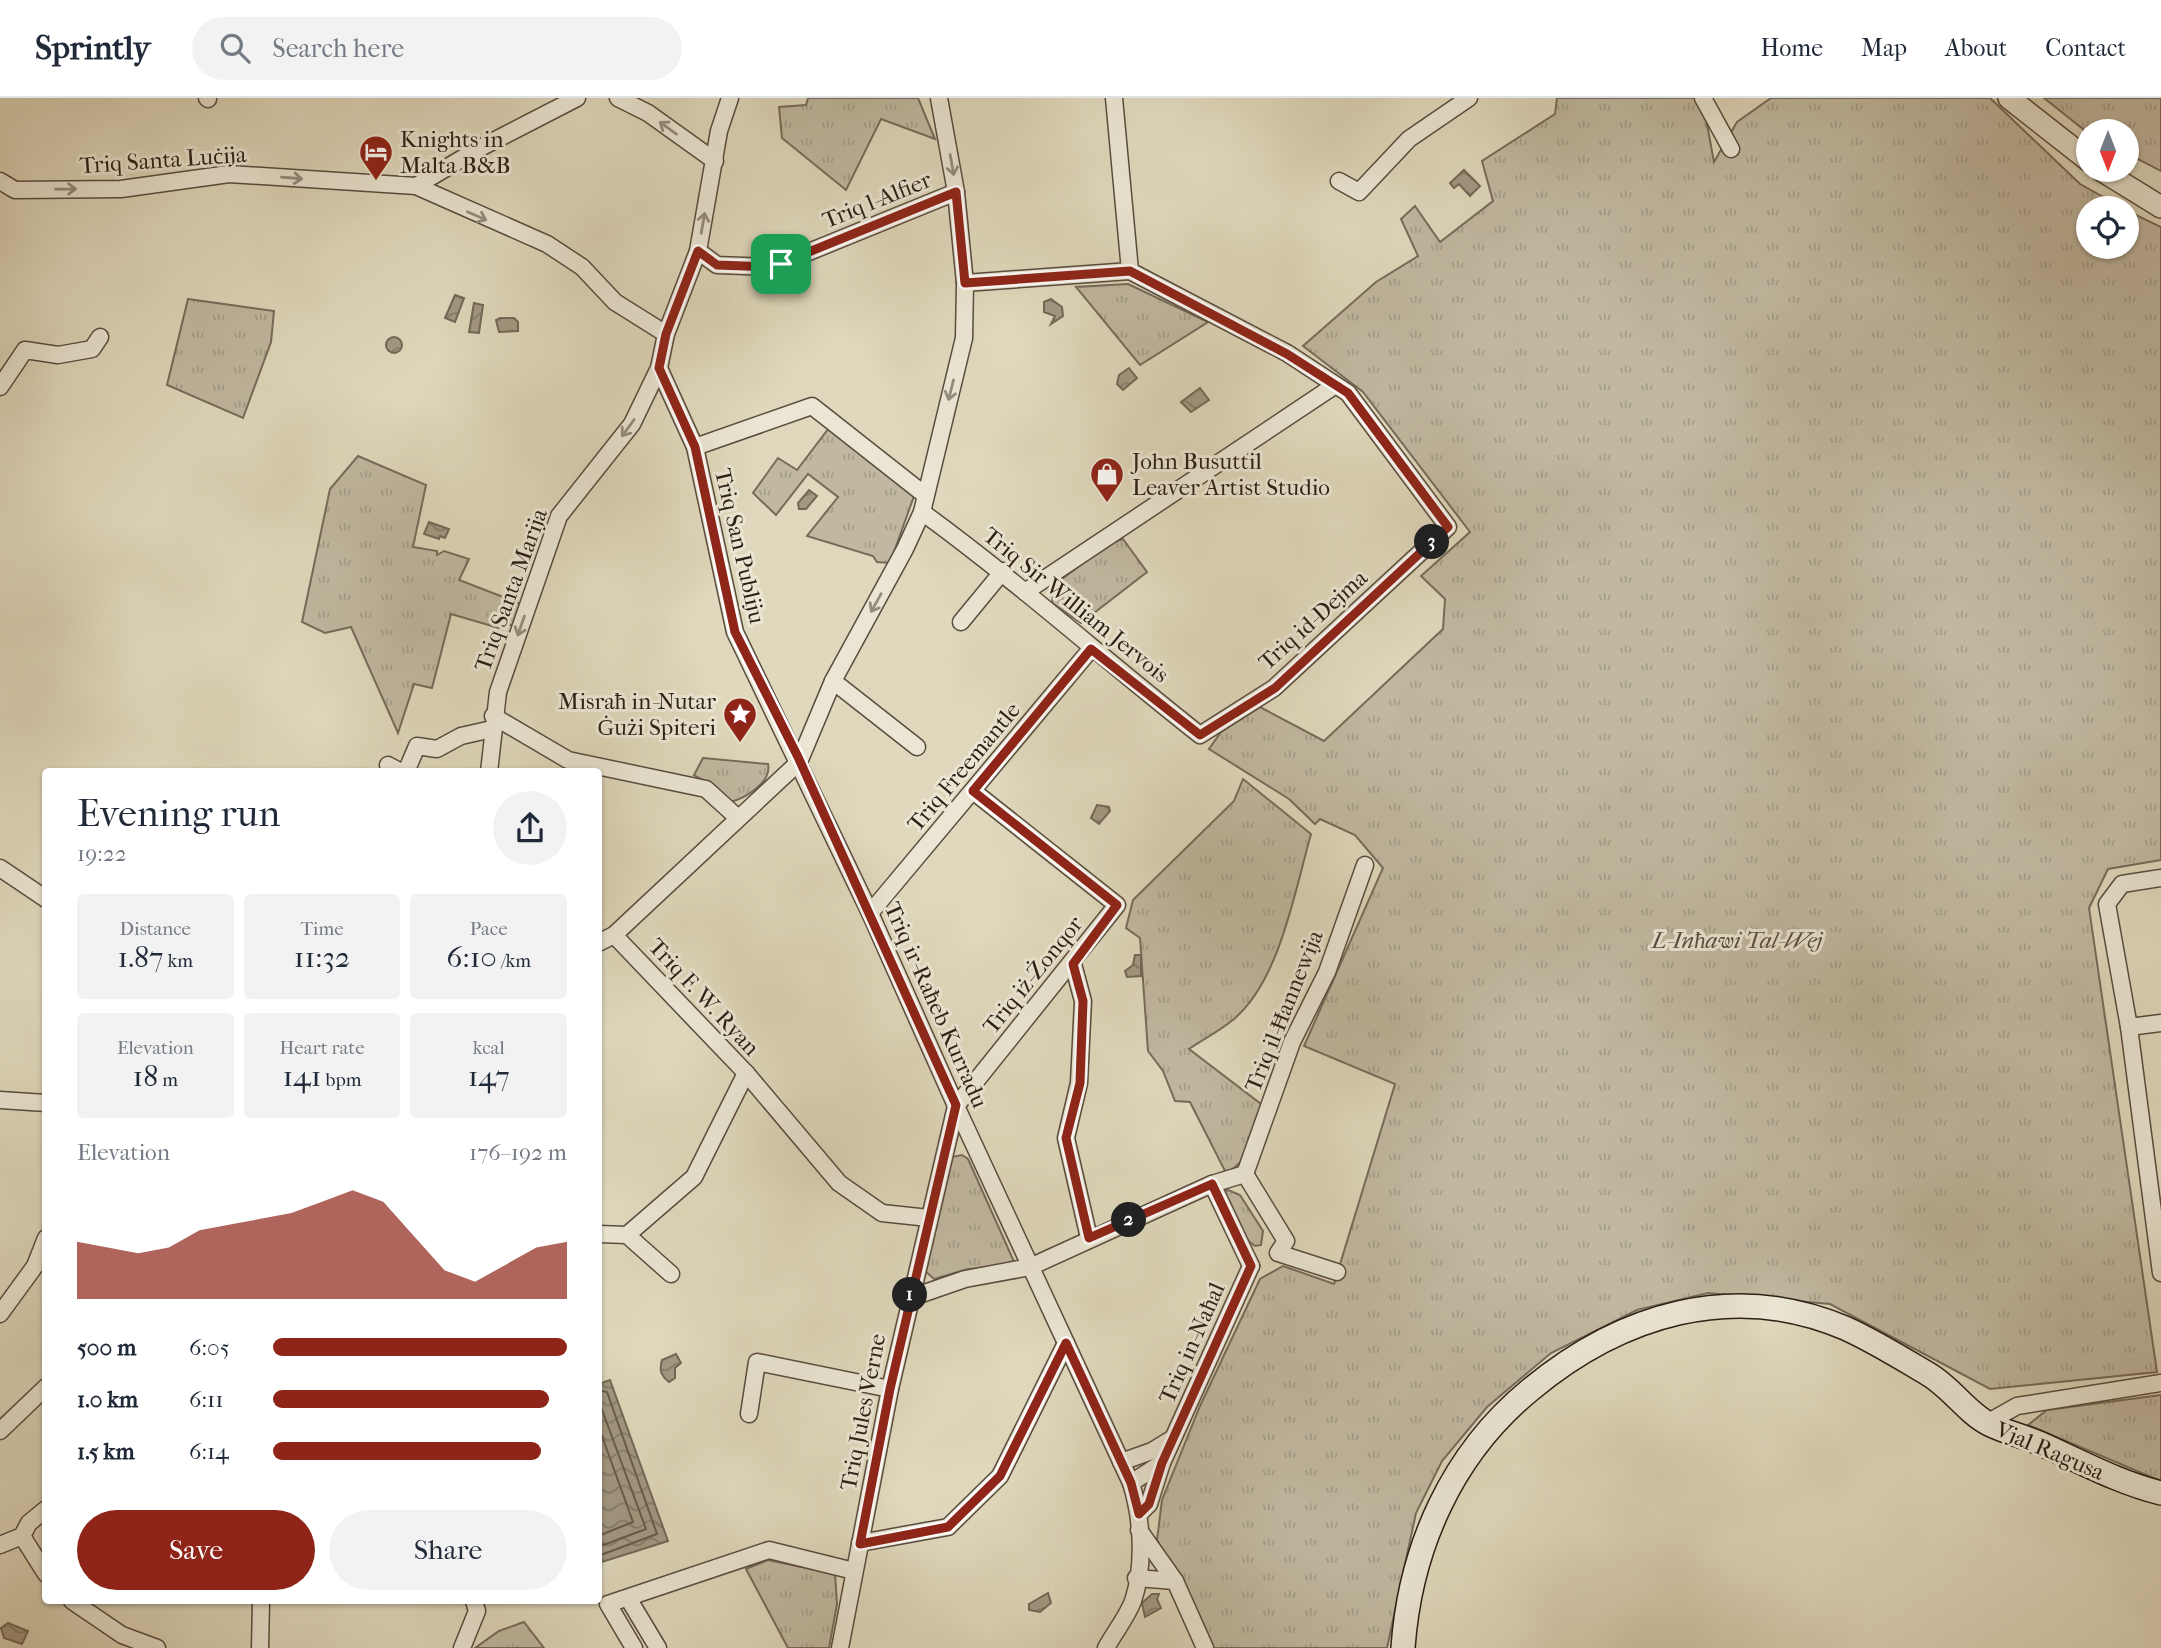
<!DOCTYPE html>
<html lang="en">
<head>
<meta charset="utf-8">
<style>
  :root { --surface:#fff; --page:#f2f2f3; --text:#1f2937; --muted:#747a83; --line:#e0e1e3; --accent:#8f2418 }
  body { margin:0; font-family:"IM FELL French Canon",serif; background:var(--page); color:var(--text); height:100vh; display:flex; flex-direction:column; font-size:26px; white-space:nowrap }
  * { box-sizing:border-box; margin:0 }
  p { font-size:23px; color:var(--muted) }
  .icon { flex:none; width:38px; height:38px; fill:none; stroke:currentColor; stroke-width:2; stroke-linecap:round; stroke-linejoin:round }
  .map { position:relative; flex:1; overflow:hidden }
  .sheet { position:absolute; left:42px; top:670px; width:560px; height:836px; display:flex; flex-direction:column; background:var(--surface); border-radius:7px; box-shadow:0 2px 5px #0004 }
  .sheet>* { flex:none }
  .needle { width:46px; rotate:180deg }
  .fabs { position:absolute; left:2076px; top:21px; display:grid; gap:14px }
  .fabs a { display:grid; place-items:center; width:63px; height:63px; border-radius:50%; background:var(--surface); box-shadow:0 2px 5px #0004; font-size:35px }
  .pin { position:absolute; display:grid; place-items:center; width:60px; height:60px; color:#fff; margin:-30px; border-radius:14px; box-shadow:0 4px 10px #0006 }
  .km { position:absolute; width:35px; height:35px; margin:-18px; border-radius:50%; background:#222; color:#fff; font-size:19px; line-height:35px; text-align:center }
  .round { display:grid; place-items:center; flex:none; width:74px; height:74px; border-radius:37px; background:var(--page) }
  .overview { display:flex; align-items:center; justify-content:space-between; height:119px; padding:0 35px }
  h1 { font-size:38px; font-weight:600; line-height:52px }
  .stats { display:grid; grid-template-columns:repeat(3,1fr); gap:10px; height:119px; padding:7px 35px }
  .stats div { display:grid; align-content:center; border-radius:7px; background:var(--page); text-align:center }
  .stats b { font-size:30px; font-weight:600 }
  .stats small { font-size:19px; font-weight:400 }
  .stats p { font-size:19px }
  .chart { height:196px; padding:14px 35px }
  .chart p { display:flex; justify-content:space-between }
  .chart svg { width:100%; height:126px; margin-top:7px; fill:var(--accent); opacity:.7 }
  .primary-button { display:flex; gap:14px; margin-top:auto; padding:14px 35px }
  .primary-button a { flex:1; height:80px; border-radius:42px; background:var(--accent); color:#fff; font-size:28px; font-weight:600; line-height:80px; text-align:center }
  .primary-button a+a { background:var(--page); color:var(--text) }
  ul { padding:0 35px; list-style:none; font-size:23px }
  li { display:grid; grid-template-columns:112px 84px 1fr; align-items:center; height:52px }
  li i { height:18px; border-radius:9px; background:var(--accent) }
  header { display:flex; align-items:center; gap:42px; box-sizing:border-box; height:98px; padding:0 35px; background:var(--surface); border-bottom:2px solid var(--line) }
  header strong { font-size:33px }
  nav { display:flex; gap:38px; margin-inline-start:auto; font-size:24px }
  .search { width:490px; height:63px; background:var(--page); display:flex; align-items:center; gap:18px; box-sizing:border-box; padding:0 24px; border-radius:38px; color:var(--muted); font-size:26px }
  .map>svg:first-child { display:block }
</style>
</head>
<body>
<header>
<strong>Sprintly</strong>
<div class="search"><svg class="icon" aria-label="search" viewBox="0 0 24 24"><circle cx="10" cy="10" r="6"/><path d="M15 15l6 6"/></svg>Search here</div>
<nav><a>Home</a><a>Map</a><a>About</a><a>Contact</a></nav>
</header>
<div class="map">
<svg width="2161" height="1550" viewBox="0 0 2161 1550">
  <defs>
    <pattern id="grass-tufts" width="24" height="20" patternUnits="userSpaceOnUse" patternTransform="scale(1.75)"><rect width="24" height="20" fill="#c0b8a0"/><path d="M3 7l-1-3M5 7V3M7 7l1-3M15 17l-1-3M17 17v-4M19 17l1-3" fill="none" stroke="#a59e89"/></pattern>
    <pattern id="water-waves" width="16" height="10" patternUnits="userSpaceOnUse" patternTransform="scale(1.75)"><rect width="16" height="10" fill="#a29983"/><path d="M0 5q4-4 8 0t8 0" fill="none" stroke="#847c6a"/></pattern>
  </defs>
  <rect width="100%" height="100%" fill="#dfd8bc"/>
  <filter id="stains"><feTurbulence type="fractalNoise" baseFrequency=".00286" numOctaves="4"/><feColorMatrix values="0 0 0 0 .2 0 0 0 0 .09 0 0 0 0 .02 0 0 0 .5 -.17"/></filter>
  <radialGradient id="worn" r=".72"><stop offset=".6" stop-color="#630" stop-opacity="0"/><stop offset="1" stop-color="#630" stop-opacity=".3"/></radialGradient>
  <g fill="url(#grass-tufts)" stroke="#766b5a" stroke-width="2">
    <polygon points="808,0 918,0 935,41 881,21 846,92 782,40 779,9 806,7"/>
    <polygon points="1557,0 1696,0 1704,10 1714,64 1737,24 1771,0 1990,0 2080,86 2123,110 2088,110 2088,149 2126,149 2126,112 2161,129 2161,762 2108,771 2089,810 2157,1274 1990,1291 1830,1206 1708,1195 1637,1212 1551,1255 1487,1309 1442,1363 1416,1415 1387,1550 1212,1550 1157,1442 1162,1402 1200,1308 1260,1181 1283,1168 1334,1186 1395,986 1304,948 1383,770 1355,737 1320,721 1315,726 1289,701 1209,651 1221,634 1260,609 1324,643 1443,531 1445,501 1421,478 1470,434 1363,294 1303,248 1376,184 1418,158 1401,121 1415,108 1440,144 1493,103 1482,63 1555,16"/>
    <polygon points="2044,0 2161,0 2161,73 2126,55 2126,33 2088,35"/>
    <polygon points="1128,186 1208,224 1140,267 1076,189"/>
    <polygon points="188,201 274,213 271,244 243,320 167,287"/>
    <polygon points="829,330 914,398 890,465 877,464 873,458 807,438 838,399 808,376 776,417 753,395 778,360 797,372"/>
    <polygon points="358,358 426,387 413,449 437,453 437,457 444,453 469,461 459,482 524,507 516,529 502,524 499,530 451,516 432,590 414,586 398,635 351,529 325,535 302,524 330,391"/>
    <polygon points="1123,441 1147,474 1081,525 1052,505 1054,487 1110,445"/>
    <path d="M703,660l65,6c4,18 -22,34 -38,38l-17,-16 -19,-11z"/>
    <path d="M1243,681l68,55c-16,56 -31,146 -77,185 -13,11 -30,20 -45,30l72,55c-6,27 -8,55 -35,69l-36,-71 -15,-1 -12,-30 -15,-20 -8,-113 -14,-10 7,-28 101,-99z"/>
    <polygon points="962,1057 968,1061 1016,1168 968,1171 934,1181 925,1173 952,1059"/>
    <polygon points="1228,1092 1240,1097 1263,1133 1261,1147 1255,1148 1247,1142 1223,1093"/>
    <polygon points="2161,1297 2161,1383 2028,1327 2047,1312"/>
    <polygon points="768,1462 835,1476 837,1506 829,1550 788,1550 746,1471"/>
    <polygon points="524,1524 544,1550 475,1550 499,1533"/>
  </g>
  <g fill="url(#water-waves)" stroke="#726857" stroke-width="2">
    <polygon points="1464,72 1480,88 1470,98 1459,86 1454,90 1450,85"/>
    <polygon points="455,197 464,200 455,224 445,220"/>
    <polygon points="1051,201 1062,209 1063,218 1051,226 1055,218 1044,214 1044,204"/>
    <polygon points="474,205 483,207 479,235 469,234"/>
    <polygon points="500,220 514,220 518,224 518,233 499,234 496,222"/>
    <circle cx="394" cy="247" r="8"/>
    <polygon points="1129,270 1137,280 1123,292 1117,286 1119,277"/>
    <polygon points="1200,290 1209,302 1191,314 1181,304"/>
    <polygon points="809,392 817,398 806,411 799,411 798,405"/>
    <polygon points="429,424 449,431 445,440 440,438 439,441 424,436"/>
    <polygon points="1097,707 1109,709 1110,713 1099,726 1091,720"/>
    <polygon points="1135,857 1141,857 1141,878 1127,879 1125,873 1133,867"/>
    <path d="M676,1256l5,9 -6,5v10l-6,4c-8,-6 -10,-12 -7,-22z"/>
    <polygon points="610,1282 668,1443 599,1465 599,1286"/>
    <polygon points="1048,1495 1051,1505 1040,1514 1029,1512 1029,1506"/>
    <polygon points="1152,1496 1159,1496 1157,1501 1161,1510 1145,1519 1142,1505"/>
    <polygon points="8,1525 28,1533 22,1546 4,1540 1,1530"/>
  </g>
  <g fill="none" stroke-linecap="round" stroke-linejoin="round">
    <g stroke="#665c4c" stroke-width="2">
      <polyline points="598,1292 607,1294 657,1436 598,1458"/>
      <polyline points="598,1301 646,1431 598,1449"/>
      <polyline points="598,1327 633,1424 598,1438"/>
    </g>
    <g stroke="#584c3f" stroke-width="19">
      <g id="minor">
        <polyline points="207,0 208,1"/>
        <polyline points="618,0 648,15 715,63"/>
        <polyline points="1114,0 1130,173"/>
        <polyline points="1703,0 1731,51"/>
        <polyline points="0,83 15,92 121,91 229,76 416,88 547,146 582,169 615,204 666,236"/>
        <polyline points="1339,83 1359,94 1409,41 1469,0"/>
        <polyline points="416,88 478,51 577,0"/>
        <polyline points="698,153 717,167 772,169 956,94"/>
        <path d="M659,270l36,79 40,185 135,281 86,193 175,377c11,35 14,82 2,118 -6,16 -19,32 -27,47"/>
        <polyline points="0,289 25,252 58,257 92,251 100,239"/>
        <polyline points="695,349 812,308 925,397"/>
        <path d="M922,414c96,70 184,149 278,223l74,-47 174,-161 -100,-134 -61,-40 -157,-82 -165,12"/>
        <polyline points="1025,494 1334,288"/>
        <polyline points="961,524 1003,473"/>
        <polyline points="833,583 917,649"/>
        <polyline points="493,618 568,662 706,691 738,720"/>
        <polyline points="388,667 401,674"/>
        <polyline points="406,674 417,648 437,651 461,638 492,631"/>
        <polyline points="489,674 498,594 559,418 632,326 659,270 666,236 698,153 719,33 730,0"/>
        <polyline points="0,770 46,801"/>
        <polyline points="2161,780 2122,786 2107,806 2129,929 2161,1175"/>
        <polyline points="870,815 1091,551"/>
        <polyline points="598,845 614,837 799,664 833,583 905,451 922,414 964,240 965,185 956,94 939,0"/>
        <polyline points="1073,866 1083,903 1079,985 1066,1040 1089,1140"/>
        <polyline points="2129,929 2161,925"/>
        <polyline points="746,975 839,1085 882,1115 929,1120"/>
        <polyline points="0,1002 46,1005"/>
        <polyline points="1245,1076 1292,944 1327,874 1365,767"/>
        <polyline points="1245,1076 1286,1143 1278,1155 1337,1174"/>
        <polyline points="1212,1086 1251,1168"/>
        <polyline points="598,1136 627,1137 694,1079 746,975 614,837"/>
        <polyline points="627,1137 671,1176"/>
        <polyline points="910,1200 965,1181 1030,1169 1212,1086 1245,1076"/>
        <polyline points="0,1216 35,1168 46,1140"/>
        <polyline points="749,1316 757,1264 890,1291"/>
        <polyline points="1987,1325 2017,1308 2161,1285"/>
        <polyline points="0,1333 46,1289"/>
        <polyline points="1121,1364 1152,1353 1173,1340"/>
        <polyline points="1131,1385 1162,1365"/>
        <polyline points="1139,1416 1149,1406 1162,1365 1251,1168"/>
        <polyline points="1139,1432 1175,1483 1205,1550"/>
        <polyline points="22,1438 46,1476"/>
        <polyline points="860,1445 948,1429 1000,1378 1066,1245"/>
        <polyline points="0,1447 22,1438 29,1425 46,1411"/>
        <polyline points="1136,1480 1175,1483"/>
        <polyline points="628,1500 658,1550"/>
        <polyline points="72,1503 122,1537 157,1550"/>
        <polyline points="260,1550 261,1503"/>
        <polyline points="462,1550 477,1513 474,1503"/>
        <polyline points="634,1550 608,1506 769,1452 854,1473"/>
        <polyline points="840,1550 890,1291 956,1008 1117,807 973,693"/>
      </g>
    </g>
    <g stroke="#584c3f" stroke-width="24">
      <g id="tertiary">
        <polyline points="2009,0 2088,62"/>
        <polyline points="2101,72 2161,109"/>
      </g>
    </g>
    <g stroke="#2b1e15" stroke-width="26">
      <path id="secondary" d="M1403,1550c7,-100 49,-194 127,-258 90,-75 202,-110 315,-62 29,13 56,30 83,46 23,13 39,39 61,50 16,8 34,12 50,19 41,18 78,39 122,50"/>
    </g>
    <use href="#minor" stroke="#eae6d3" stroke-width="16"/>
    <use href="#tertiary" stroke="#eae6d3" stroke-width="21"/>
    <use href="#secondary" stroke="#eae6d3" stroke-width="23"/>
  </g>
  <defs><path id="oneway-shaft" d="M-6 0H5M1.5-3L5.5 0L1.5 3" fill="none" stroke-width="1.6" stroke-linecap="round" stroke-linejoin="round" transform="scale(1.75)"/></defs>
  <g stroke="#948c7e">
    <use href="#oneway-shaft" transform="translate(668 30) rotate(-144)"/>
    <use href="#oneway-shaft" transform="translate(952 67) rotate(80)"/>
    <use href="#oneway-shaft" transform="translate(292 80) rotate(5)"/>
    <use href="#oneway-shaft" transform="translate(66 91) rotate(-1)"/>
    <use href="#oneway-shaft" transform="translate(477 118) rotate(24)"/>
    <use href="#oneway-shaft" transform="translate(703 125) rotate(-80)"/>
    <use href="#oneway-shaft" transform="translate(951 292) rotate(104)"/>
    <use href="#oneway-shaft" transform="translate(628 330) rotate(126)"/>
    <use href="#oneway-shaft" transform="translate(876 505) rotate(119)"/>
    <use href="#oneway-shaft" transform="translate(521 528) rotate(109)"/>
  </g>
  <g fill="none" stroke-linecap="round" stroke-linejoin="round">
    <g stroke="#fff" stroke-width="14">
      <polygon id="route" points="956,94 965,185 1130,173 1287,256 1348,295 1448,429 1275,590 1200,637 1091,551 973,693 1117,807 1073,866 1083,903 1080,985 1066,1040 1089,1140 1212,1086 1251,1168 1162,1365 1149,1406 1139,1416 1131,1385 1066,1245 1000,1378 948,1429 860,1446 890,1291 956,1007 798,659 735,534 695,349 659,270 666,236 698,153 717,167 772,169"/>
    </g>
    <use href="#route" stroke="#8f2418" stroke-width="9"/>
  </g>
  <defs>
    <g id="hotel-pin" transform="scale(1.75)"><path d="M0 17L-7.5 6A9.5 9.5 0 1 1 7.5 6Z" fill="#8f2418" stroke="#eae6d3"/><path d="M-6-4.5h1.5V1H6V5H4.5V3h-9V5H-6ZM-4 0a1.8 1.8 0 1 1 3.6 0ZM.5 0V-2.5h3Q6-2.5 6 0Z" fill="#fff"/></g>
    <g id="shop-pin" transform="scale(1.75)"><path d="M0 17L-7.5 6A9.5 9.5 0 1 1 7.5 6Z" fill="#8f2418" stroke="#eae6d3"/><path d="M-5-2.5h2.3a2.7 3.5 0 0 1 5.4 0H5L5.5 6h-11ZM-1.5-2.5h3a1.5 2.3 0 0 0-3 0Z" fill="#fff"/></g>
    <g id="sight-pin" transform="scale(1.75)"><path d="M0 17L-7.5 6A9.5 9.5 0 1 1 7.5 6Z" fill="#8f2418" stroke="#eae6d3"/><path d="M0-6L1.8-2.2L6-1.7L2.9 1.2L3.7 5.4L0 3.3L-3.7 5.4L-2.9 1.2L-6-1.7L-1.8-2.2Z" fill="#fff"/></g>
  </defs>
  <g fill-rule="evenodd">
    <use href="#hotel-pin" x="376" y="54"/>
    <use href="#shop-pin" x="1107" y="376"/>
    <use href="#sight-pin" x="740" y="616"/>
  </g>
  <g text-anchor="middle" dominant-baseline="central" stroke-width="6" stroke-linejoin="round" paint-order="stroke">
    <g font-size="23" fill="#2b1e15" stroke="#eae6d3" text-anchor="start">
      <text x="400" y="41">Knights in<tspan x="400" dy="26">Malta B&amp;B</tspan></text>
      <text x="1132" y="363">John Busuttil<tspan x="1132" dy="26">Leaver Artist Studio</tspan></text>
      <text x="716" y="603" text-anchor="end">Misraħ in-Nutar<tspan x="716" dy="26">Ġużi Spiteri</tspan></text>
    </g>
    <g font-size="23" fill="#2b1e15" stroke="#eae6d3">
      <text transform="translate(163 62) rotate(-4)">Triq Santa Luċija</text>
      <text transform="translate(877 102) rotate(-22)">Triq l-Alfier</text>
      <text transform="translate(740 448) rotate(77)">Triq San Publiju</text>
      <text transform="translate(511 492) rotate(-70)">Triq Santa Marija</text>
      <text transform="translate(1076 507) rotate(39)">Triq Sir William Jervois</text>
      <text transform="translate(1313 522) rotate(-42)">Triq id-Dejma</text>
      <text transform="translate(964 669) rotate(-50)">Triq Freemantle</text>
      <text transform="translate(1033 877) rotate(-51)">Triq iż-Żonqor</text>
      <text transform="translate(704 899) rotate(47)">Triq F. W. Ryan</text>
      <text transform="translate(936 907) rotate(66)">Triq ir-Raħeb Kurradu</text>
      <text transform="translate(1284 913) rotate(-68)">Triq il-Ħannewija</text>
      <text transform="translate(1192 1245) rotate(-66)">Triq in-Naħal</text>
      <text transform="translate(863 1314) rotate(-79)">Triq Jules Verne</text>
      <text transform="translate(2050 1353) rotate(23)">Vjal Ragusa</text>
    </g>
    <g font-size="23" font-style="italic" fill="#584c3f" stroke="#eae6d3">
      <text x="1737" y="842">L-Inħawi Tal-Wej</text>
    </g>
  </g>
  <rect width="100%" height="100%" filter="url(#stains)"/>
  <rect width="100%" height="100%" fill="url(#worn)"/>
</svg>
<div class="fabs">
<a><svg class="needle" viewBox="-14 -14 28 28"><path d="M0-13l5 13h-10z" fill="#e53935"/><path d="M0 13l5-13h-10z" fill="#747a83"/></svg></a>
<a><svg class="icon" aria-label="locate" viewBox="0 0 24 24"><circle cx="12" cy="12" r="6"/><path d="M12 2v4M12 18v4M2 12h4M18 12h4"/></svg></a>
</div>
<div class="pin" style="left:781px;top:166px;background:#1e9e55"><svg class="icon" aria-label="arrive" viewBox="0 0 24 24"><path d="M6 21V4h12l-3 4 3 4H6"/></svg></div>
<b class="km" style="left:910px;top:1197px">1</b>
<b class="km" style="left:1129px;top:1122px">2</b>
<b class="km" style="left:1432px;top:444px">3</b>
<section class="sheet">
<div class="overview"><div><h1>Evening run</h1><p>19:22</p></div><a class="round"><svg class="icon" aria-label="share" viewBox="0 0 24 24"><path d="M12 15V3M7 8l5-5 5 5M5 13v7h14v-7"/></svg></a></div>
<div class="stats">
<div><p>Distance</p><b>1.87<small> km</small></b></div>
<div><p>Time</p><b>11:32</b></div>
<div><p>Pace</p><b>6:10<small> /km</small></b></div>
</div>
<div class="stats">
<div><p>Elevation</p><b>18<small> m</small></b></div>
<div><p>Heart rate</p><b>141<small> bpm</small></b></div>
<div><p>kcal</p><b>147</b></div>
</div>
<div class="chart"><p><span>Elevation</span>176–192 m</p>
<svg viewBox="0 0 160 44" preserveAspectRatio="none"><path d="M0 44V24L10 26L20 28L30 26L40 20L50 18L60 16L70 14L80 10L90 6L100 10L110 22L120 34L130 38L140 32L150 26L160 24V44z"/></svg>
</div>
<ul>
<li><b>500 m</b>6:05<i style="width:100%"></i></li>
<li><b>1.0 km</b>6:11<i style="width:94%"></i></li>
<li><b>1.5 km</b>6:14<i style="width:91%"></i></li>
</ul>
<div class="primary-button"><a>Save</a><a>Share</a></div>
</section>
</div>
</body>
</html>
